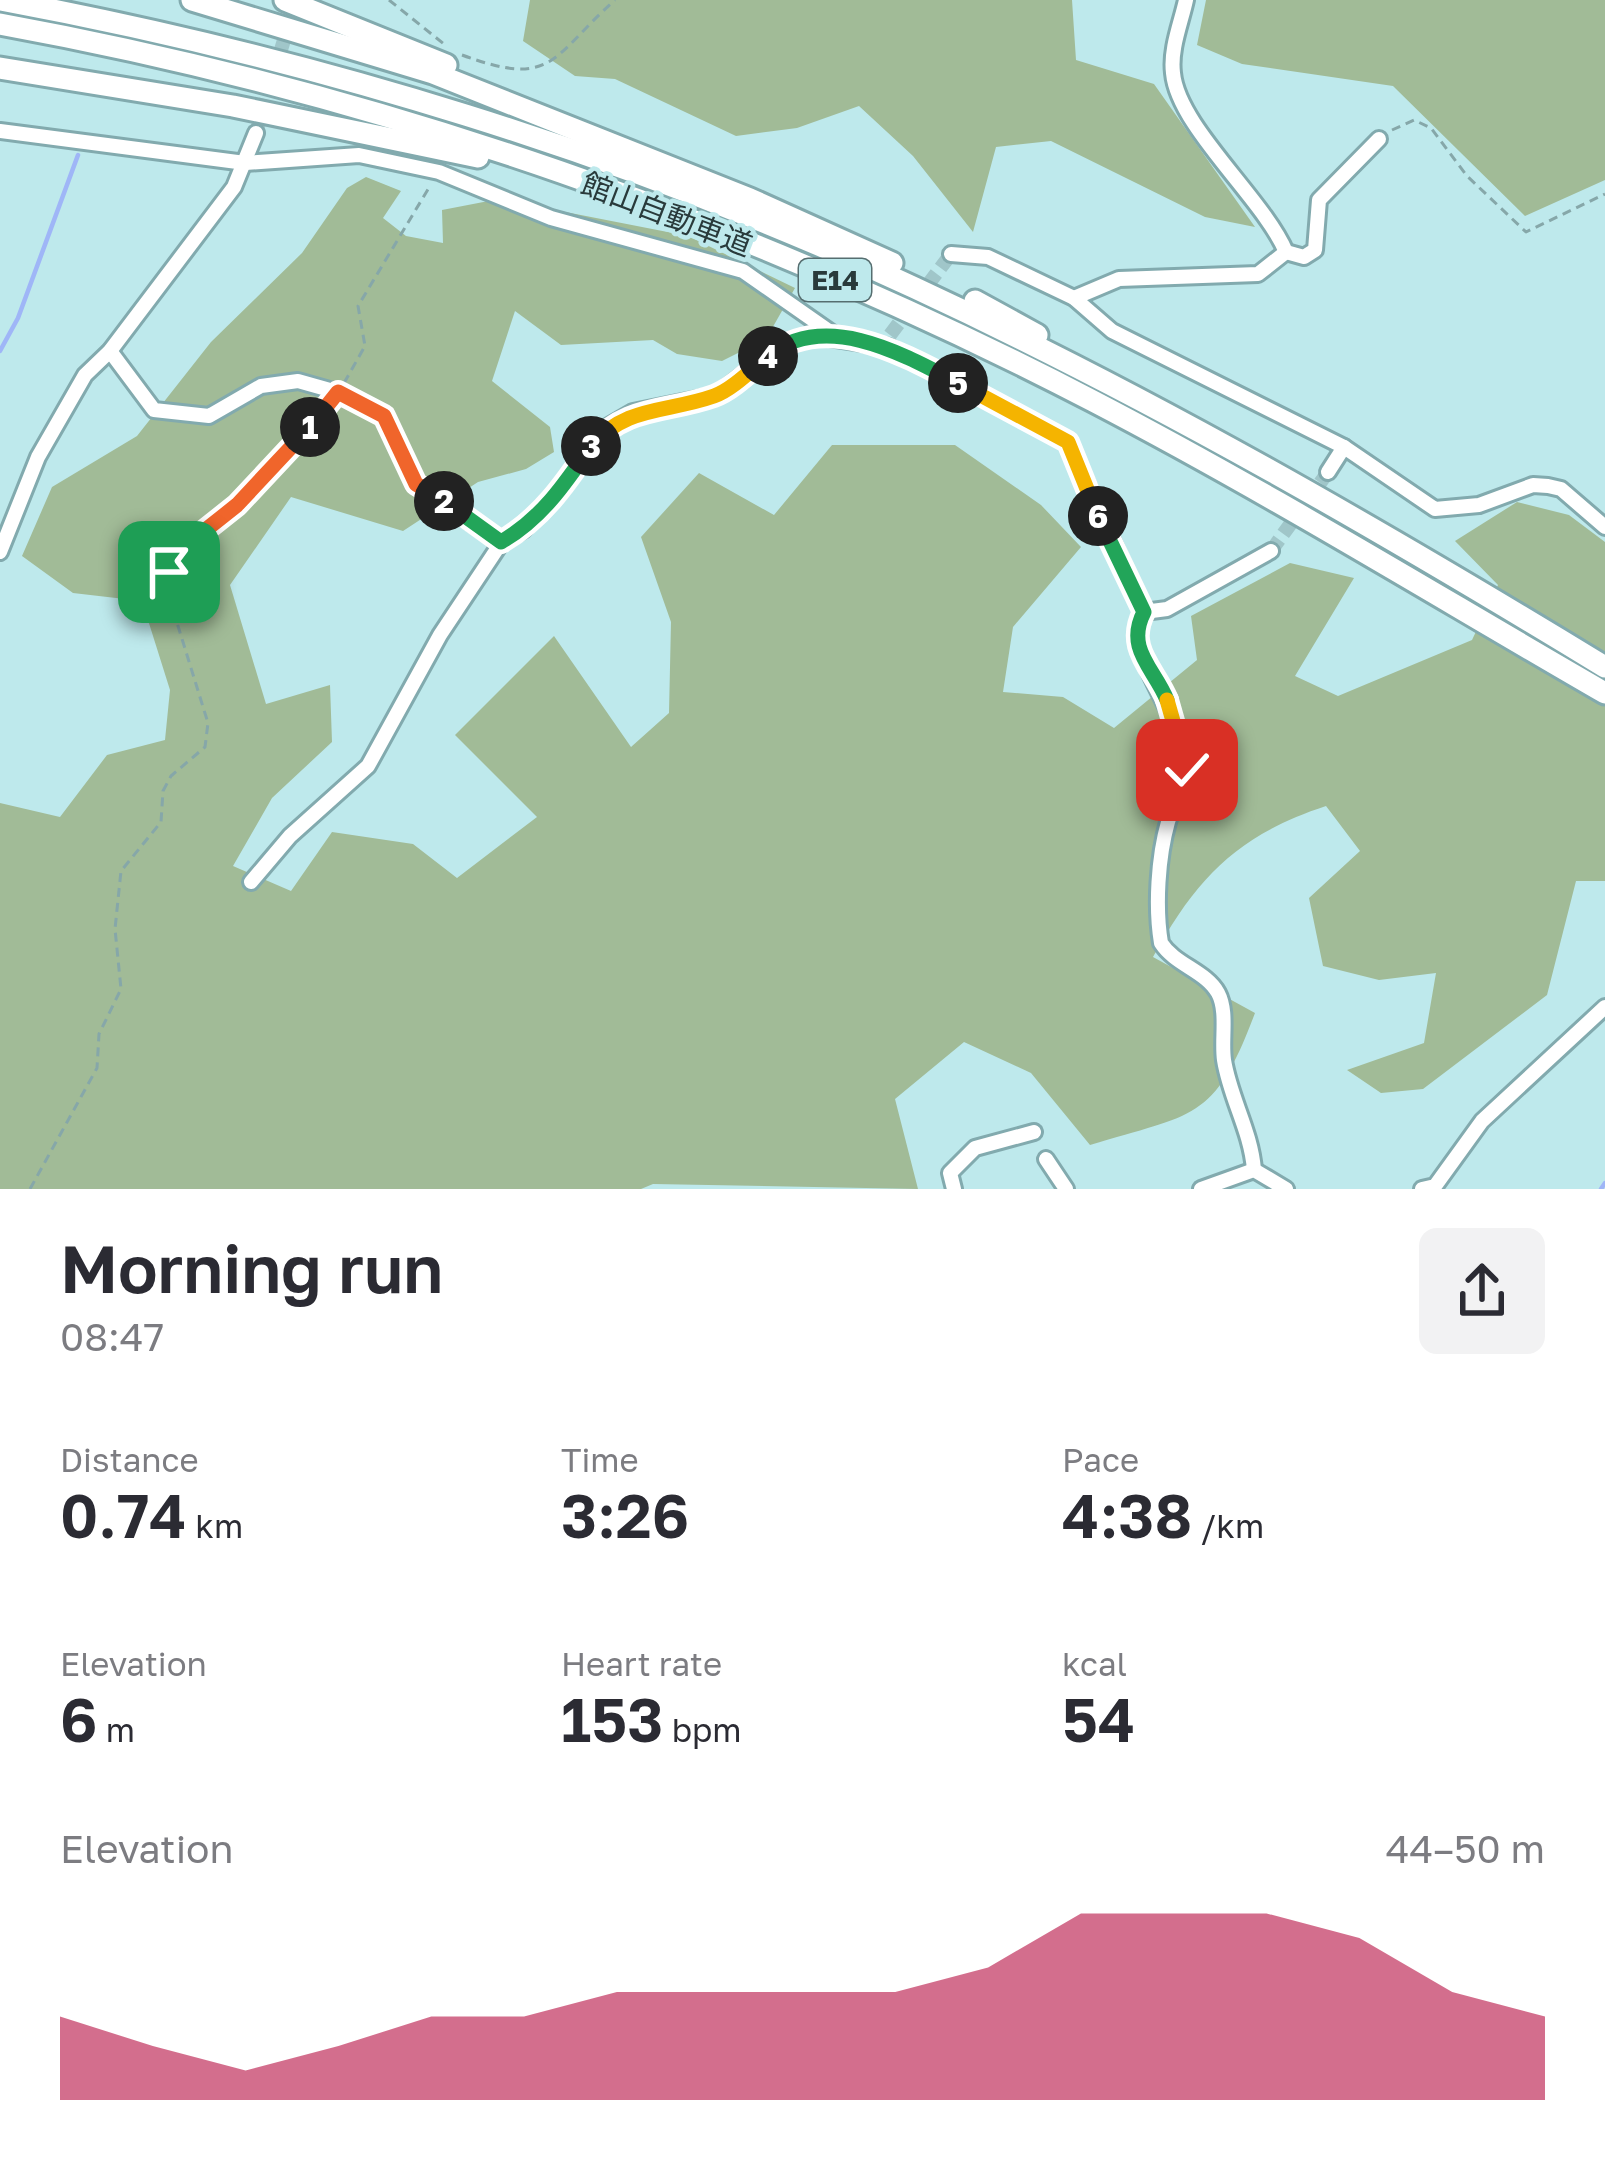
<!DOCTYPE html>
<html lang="en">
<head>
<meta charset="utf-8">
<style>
  :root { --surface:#fff; --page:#f2f2f3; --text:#2b2b33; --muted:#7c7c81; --accent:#c1325d }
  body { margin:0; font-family:"Golos Text","Noto Sans JP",sans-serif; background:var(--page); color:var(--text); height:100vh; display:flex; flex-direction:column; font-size:45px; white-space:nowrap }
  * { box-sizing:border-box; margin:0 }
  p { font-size:39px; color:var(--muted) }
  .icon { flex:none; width:66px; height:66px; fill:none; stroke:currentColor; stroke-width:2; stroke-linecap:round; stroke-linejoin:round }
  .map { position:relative; height:1189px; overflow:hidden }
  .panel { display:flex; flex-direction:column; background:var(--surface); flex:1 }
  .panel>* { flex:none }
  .pin { position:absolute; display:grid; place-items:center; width:102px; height:102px; color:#fff; margin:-51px; border-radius:24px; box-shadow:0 6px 18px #0006 }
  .km { position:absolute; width:60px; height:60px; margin:-30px; border-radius:50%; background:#222; color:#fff; font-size:33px; line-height:60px; text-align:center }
  .round { display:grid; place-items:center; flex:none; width:126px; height:126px; border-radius:18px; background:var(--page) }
  .headline { display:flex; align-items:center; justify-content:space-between; height:204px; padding:0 60px }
  h1 { font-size:66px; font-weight:600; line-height:90px }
  .stats { display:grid; grid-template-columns:repeat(3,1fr); gap:18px; height:204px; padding:12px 60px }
  .stats div { display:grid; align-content:center }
  .stats b { font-size:60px; font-weight:600 }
  .stats small { font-size:33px; font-weight:400 }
  .stats p { font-size:33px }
  .chart { height:336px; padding:24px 60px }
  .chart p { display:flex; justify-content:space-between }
  .chart svg { width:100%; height:216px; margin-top:12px; fill:var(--accent); opacity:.7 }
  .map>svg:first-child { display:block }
</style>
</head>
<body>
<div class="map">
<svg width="1605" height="1189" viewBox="0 0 1605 1189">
  <rect width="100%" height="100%" fill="#bee9ec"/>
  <g fill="#a1bb97">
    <polygon points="530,0 1072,0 1076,60 1154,84 1255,227 1205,217 1051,141 996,147 973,232 913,156 859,106 797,128 736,136 615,79 575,76 523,41"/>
    <polygon points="1206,0 1605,0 1605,180 1525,216 1393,86 1242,64 1197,45"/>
    <path d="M366,177l35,14 -18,27 23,18 37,7 -1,-33 57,-11 189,37 107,52 -29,51 -44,22 -45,-7 -24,-14 -92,5 -46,-34 -23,70 58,46 4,25 -28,17 -48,13 -75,49 -112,-34 -61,88 36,119 64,-19 2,57 -60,56 -39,68 58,25 41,-59 81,12 44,34 80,-61 -82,-82 99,-99 77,111 38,-34 2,-91 -30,-85 58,-64 75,42 58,-70h123l86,60 40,42 -68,80 -10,65 60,5 51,31 83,-68 -6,-44 99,-53 64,15 -59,98 43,20 134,-56 26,-55 -43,-44 62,-39 52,13 36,27v339h-29l-29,114 -124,94 -42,4 -34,-23 77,-27 12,-70 -57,7 -56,-14 -14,-68 51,-47 -34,-45c-88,29 -129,71 -173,151l102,56c-41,109 -60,100 -165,132l-59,-72 -67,-31 -69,57 23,90 -265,-5 -12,5h-641v-386l60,14 47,-62 58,-15 5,-50 -28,-89 -69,-8 -51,-37 30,-69 85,-51 74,-94 91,-89 45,-65z"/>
  </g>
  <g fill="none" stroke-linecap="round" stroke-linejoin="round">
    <g stroke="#9fb6f7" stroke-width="4.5">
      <polyline points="0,351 18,318 78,155"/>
      <polyline points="1601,1189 1605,1183"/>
    </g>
    <g stroke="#a0c6c9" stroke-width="14" stroke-dasharray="14 7" stroke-linecap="butt">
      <polyline points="256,133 296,0"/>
      <polyline points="890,335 951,254"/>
      <polyline points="1271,551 1328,472"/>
    </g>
    <g stroke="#82aaae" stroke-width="20">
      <g id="minor">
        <path d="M1186,0c-5,23 -16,49 -13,73 5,54 90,125 113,179"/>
        <polyline points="0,131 245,163 359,155 439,172 551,218 743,271 836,336"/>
        <polyline points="1286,252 1304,257 1315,250 1319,200 1379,139"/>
        <polyline points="951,254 988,257 1074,298 1112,331 1344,447 1435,509 1479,505 1533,485 1548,486 1561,489 1605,527"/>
        <polyline points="1074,298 1119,279 1258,274 1286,252"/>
        <polyline points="110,351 154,410 209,416 261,386 298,381 337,392 384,416 415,484 501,543 523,530 558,494 609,426 633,412 717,395 777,349 810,335 889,347 1068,442 1144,612"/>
        <polyline points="1328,472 1344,447"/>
        <polyline points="0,552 38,457 85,375 110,351 234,187 256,133"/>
        <path d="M1144,612c-23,45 41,102 43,157 0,19 -14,35 -19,53 -10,35 -13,85 -7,121 14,22 45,28 57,50 10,19 3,46 6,67 6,38 27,71 30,110"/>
        <polyline points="1144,612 1167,609 1271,551"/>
        <polyline points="251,882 290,836 368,766 440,635 501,543"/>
        <polyline points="1046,1159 1066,1189"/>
        <polyline points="954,1189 950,1173 975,1148 1034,1132"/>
        <polyline points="1201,1189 1254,1170 1286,1189"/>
        <polyline points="1422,1189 1435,1186 1482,1121 1605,1007"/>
      </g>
    </g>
    <g stroke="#82aaae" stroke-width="27">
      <g id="highway">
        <path d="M1,0c312,58 626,154 914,288 239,111 465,242 690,379"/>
        <polyline points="192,0 433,73 750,199 892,263"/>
        <polyline points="285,0 446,65"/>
        <path d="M0,24c379,69 752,200 1093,377 175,91 342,194 512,292"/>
        <polyline points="0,68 233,106 478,157"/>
        <polyline points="975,301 1037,335"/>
      </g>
    </g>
    <g stroke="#86a7a9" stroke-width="3" stroke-dasharray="9 6" stroke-linecap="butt">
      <polyline points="389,0 444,44"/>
      <path d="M462,55c92,34 89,2 153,-55"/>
      <polyline points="1392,130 1414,120 1431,128 1467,176 1526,232 1605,194"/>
      <polyline points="344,383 365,346 358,306 430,186"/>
      <polyline points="30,1189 97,1068 99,1034 121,989 115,929 121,871 161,822 163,791 171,776 205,747 208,723 174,613 169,572 179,551 237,505 328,406"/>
    </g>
    <use href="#minor" stroke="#fff" stroke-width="14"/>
    <use href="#highway" stroke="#fff" stroke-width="21"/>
  </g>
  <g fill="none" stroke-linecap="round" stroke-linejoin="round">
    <g stroke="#fff" stroke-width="24">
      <polyline id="split-1" points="169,572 179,551 237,505 310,427"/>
    </g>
    <g stroke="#fff" stroke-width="24">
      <polyline id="split-2" points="310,427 338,392 384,416 416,484 444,501"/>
    </g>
    <g stroke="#fff" stroke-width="24">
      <path id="split-3" d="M444,501l57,41c40,-23 64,-58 90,-96"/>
    </g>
    <g stroke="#fff" stroke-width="24">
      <path id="split-4" d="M591,446c36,-41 75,-33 123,-50 19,-7 38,-27 54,-40"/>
    </g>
    <g stroke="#fff" stroke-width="24">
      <path id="split-5" d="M768,356c57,-46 135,-2 190,27"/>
    </g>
    <g stroke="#fff" stroke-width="24">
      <polyline id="split-6" points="958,383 1068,442 1098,516"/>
    </g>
    <g stroke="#fff" stroke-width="24">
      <path id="split-7" d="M1098,516l46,96c-19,37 10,56 23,88"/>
    </g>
    <g stroke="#fff" stroke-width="24">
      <polyline id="split-8" points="1167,700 1187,770"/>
    </g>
    <use href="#split-1" stroke="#f0652b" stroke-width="15"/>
    <use href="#split-2" stroke="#f0652b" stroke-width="15"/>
    <use href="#split-3" stroke="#22a559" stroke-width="15"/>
    <use href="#split-4" stroke="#f5b400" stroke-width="15"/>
    <use href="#split-5" stroke="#22a559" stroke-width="15"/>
    <use href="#split-6" stroke="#f5b400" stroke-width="15"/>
    <use href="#split-7" stroke="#22a559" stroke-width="15"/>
    <use href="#split-8" stroke="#f5b400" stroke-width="15"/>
  </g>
  <g text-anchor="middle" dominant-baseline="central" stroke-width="9" stroke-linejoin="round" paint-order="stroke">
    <rect fill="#bee9ec" stroke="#566e70" stroke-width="3" x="799" y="259" width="72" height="42" rx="9"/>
    <g font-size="27" font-weight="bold" fill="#293a3b">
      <text x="835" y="280">E14</text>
    </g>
    <g font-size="30" fill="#293a3b" stroke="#bee9ec">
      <text transform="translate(667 214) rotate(21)">館山自動車道</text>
    </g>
  </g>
</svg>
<div class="pin" style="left:169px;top:572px;background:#1e9e55"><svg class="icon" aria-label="arrive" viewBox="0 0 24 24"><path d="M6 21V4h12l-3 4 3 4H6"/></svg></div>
<div class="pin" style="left:1187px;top:770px;background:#d93025"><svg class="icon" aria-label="check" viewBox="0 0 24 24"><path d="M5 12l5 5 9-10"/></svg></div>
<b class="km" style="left:310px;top:427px">1</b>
<b class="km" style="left:444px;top:501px">2</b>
<b class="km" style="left:591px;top:446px">3</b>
<b class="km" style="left:768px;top:356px">4</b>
<b class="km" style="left:958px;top:383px">5</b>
<b class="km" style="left:1098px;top:516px">6</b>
</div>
<section class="panel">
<div class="headline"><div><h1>Morning run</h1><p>08:47</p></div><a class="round"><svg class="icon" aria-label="share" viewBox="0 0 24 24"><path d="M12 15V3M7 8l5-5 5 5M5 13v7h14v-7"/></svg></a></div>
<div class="stats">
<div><p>Distance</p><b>0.74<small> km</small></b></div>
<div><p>Time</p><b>3:26</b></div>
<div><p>Pace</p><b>4:38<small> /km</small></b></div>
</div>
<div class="stats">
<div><p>Elevation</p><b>6<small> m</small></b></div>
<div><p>Heart rate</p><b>153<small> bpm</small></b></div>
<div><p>kcal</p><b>54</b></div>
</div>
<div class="chart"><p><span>Elevation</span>44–50 m</p>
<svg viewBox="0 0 160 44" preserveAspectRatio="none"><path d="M0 44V27L10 33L20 38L30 33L40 27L50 27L60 22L70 22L80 22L90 22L100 17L110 6L120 6L130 6L140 11L150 22L160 27V44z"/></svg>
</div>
</section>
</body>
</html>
